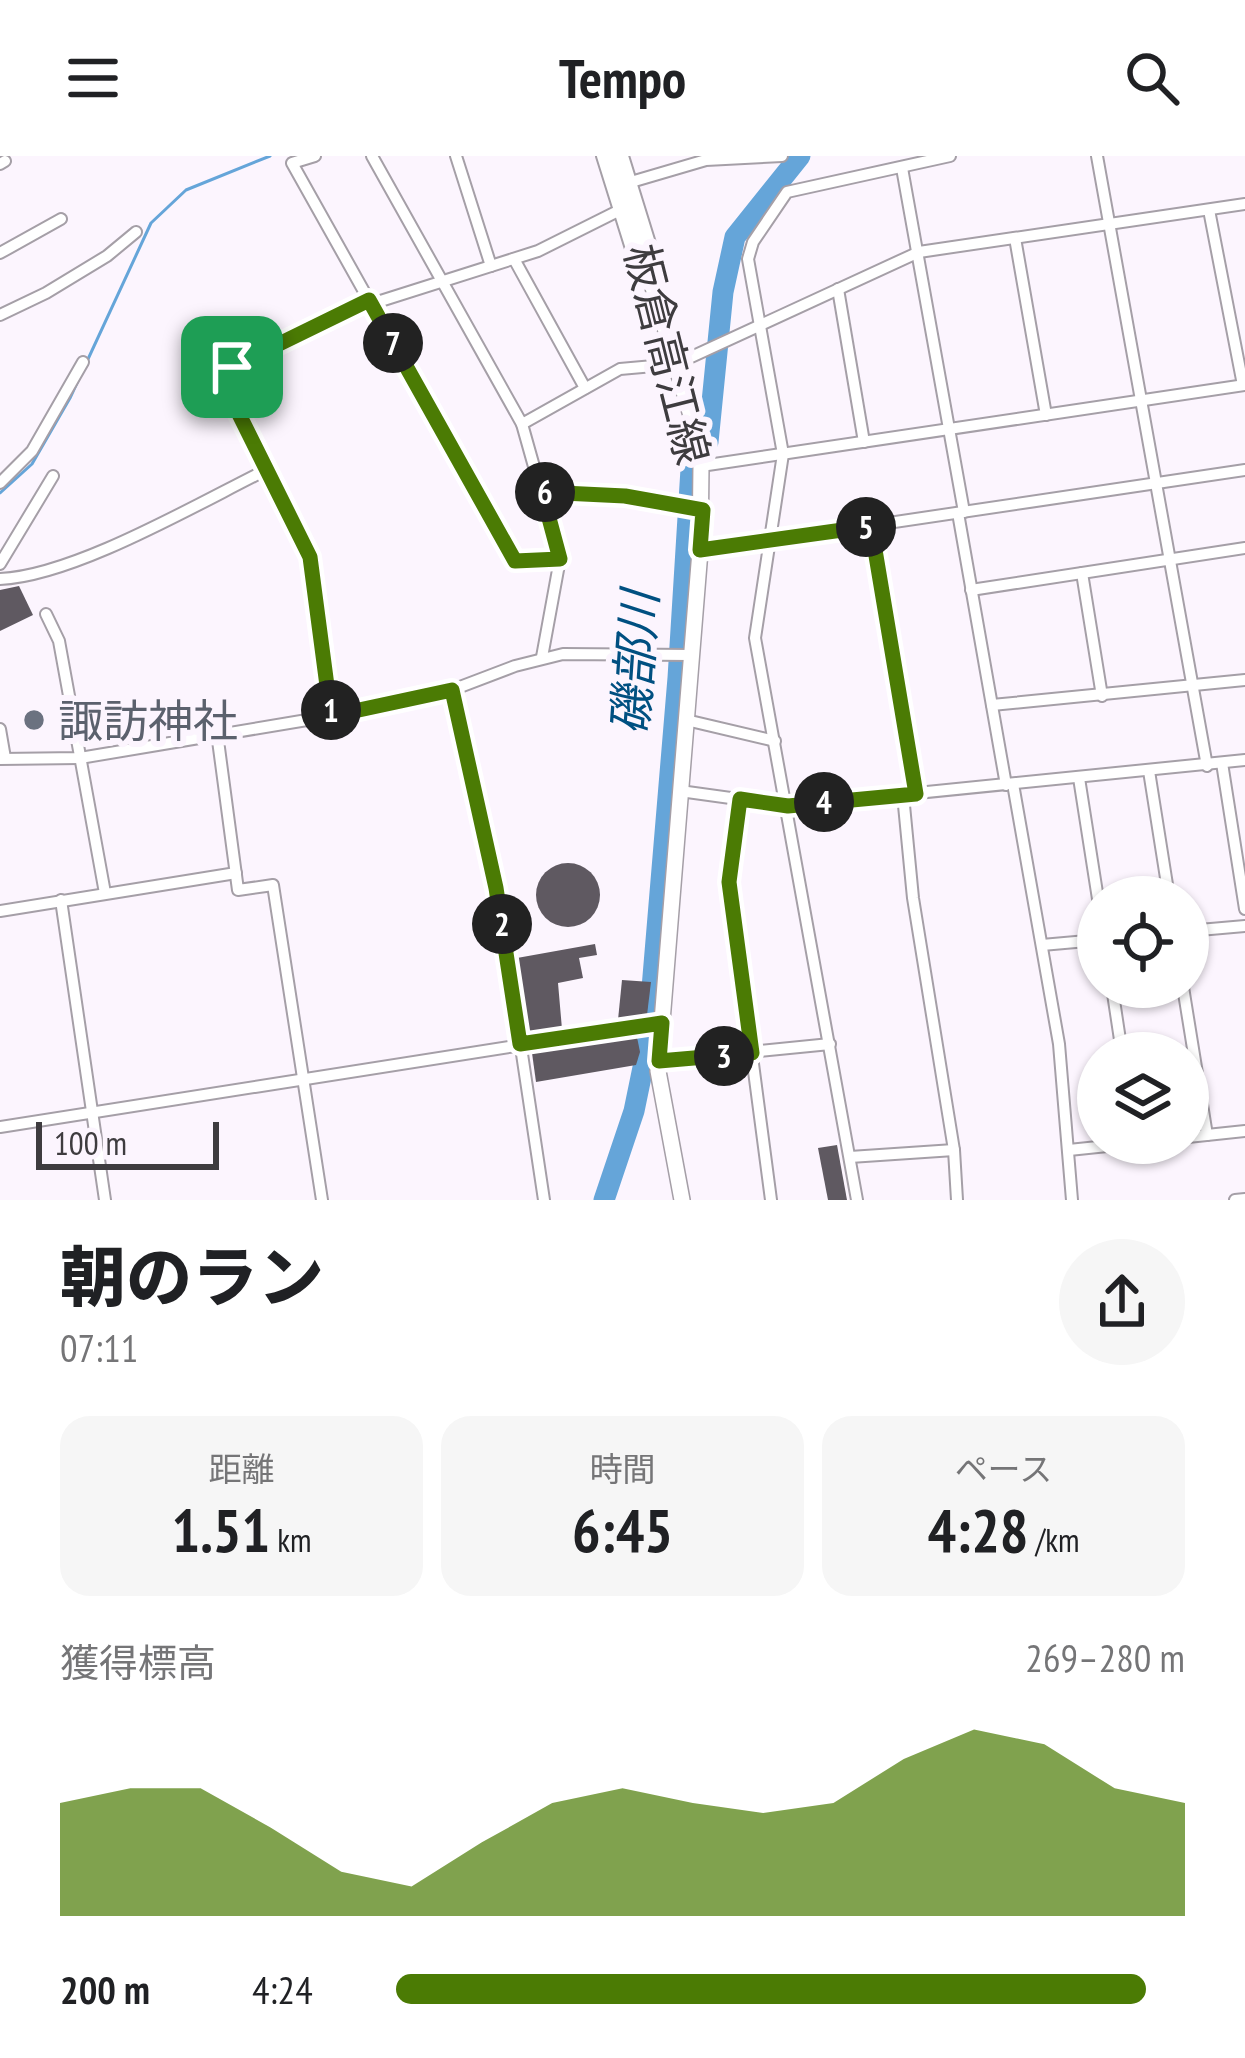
<!DOCTYPE html>
<html lang="ja">
<head>
<meta charset="utf-8">
<style>
  :root { --surface:#fff; --page:#f6f6f6; --text:#202124; --muted:#757577; --accent:#4b7b04 }
  body { margin:0; font-family:"PT Sans Narrow","Noto Sans JP",sans-serif; background:var(--page); color:var(--text); height:100vh; display:flex; flex-direction:column; font-size:45px; white-space:nowrap }
  * { box-sizing:border-box; margin:0 }
  p { font-size:39px; color:var(--muted) }
  .icon { flex:none; width:66px; height:66px; fill:none; stroke:currentColor; stroke-width:2; stroke-linecap:round; stroke-linejoin:round }
  .map { position:relative; height:1044px; overflow:hidden }
  .details { display:flex; flex-direction:column; background:var(--surface); flex:1 }
  .details>* { flex:none }
  .tools { position:absolute; left:1077px; top:720px; display:grid; gap:24px }
  .tools a { display:grid; place-items:center; width:132px; height:132px; border-radius:50%; background:var(--surface); box-shadow:0 3px 9px #0004; font-size:60px }
  .scale { position:absolute; left:36px; bottom:30px; width:183px; box-sizing:border-box; padding-left:12px; border:6px solid #3e3c3f; border-top:0; font-size:33px; line-height:42px; white-space:nowrap; color:#3e3c3f; -webkit-text-stroke:9px #fcf5fe; paint-order:stroke }
  .pin { position:absolute; display:grid; place-items:center; width:102px; height:102px; color:#fff; margin:-51px; border-radius:24px; box-shadow:0 6px 18px #0006 }
  .km { position:absolute; width:60px; height:60px; margin:-30px; border-radius:50%; background:#222; color:#fff; font-size:33px; line-height:60px; text-align:center }
  .round { display:grid; place-items:center; flex:none; width:126px; height:126px; border-radius:63px; background:var(--page) }
  .overview { display:flex; align-items:center; justify-content:space-between; height:204px; padding:0 60px }
  h1 { font-size:66px; font-weight:800; line-height:90px }
  .stats { display:grid; grid-template-columns:repeat(3,1fr); gap:18px; height:204px; padding:12px 60px }
  .stats div { display:grid; align-content:center; border-radius:30px; background:var(--page); text-align:center }
  .stats b { font-size:60px; font-weight:800 }
  .stats small { font-size:33px; font-weight:400 }
  .stats p { font-size:33px }
  .chart { height:336px; padding:24px 60px }
  .chart p { display:flex; justify-content:space-between }
  .chart svg { width:100%; height:216px; margin-top:12px; fill:var(--accent); opacity:.7 }
  ul { padding:0 60px; list-style:none; font-size:39px }
  li { display:grid; grid-template-columns:192px 144px 1fr; align-items:center; height:90px }
  li i { height:30px; border-radius:15px; background:var(--accent) }
  header { display:flex; justify-content:space-between; align-items:center; height:156px; padding:0 60px; background:var(--surface); font-size:54px; font-weight:800 }
  .map>svg:first-child { display:block }
</style>
</head>
<body>
<header><svg class="icon" aria-label="menu" viewBox="0 0 24 24"><path d="M4 6h16M4 12h16M4 18h16"/></svg>Tempo<svg class="icon" aria-label="search" viewBox="0 0 24 24"><circle cx="10" cy="10" r="6"/><path d="M15 15l6 6"/></svg></header>
<div class="map">
<svg width="1245" height="1044" viewBox="0 0 1245 1044">
  <rect width="100%" height="100%" fill="#fcf5fe"/>
  <g fill="none" stroke-linecap="round" stroke-linejoin="round">
    <polyline stroke="#65a5d9" stroke-width="3" points="0,337 32,308 70,242 151,67 186,34 270,0"/>
    <polyline stroke="#65a5d9" stroke-width="21" points="604,1044 634,955 647,892 678,522 691,313 708,286 723,136 735,81 800,0"/>
  </g>
  <g fill="#5f5961">
    <polygon points="19,430 33,459 0,475 0,434"/>
    <circle cx="568" cy="739" r="32"/>
    <polygon points="595,788 597,799 579,802 583,822 558,827 562,873 529,878 517,802"/>
    <polygon points="622,824 651,826 647,859 618,864"/>
    <polygon points="637,881 640,896 636,909 536,926 532,897"/>
    <polygon points="837,989 847,1044 828,1044 818,992"/>
  </g>
  <g fill="none" stroke-linecap="round" stroke-linejoin="round">
    <g stroke="#a59fa7" stroke-width="14">
      <g id="minor">
        <polyline points="315,0 292,7 515,405 560,403"/>
        <polyline points="372,0 522,268 560,403 542,501"/>
        <polyline points="456,0 491,110"/>
        <polyline points="602,0 633,99 648,108 653,97 623,0"/>
        <polyline points="1097,0 1207,610"/>
        <polyline points="0,8 5,5"/>
        <polyline points="902,12 964,356"/>
        <polyline points="631,26 706,4 782,0"/>
        <polyline points="1209,54 1243,229"/>
        <polyline points="1015,82 1046,259"/>
        <polyline points="0,97 61,63"/>
        <polyline points="514,103 585,232"/>
        <polyline points="838,133 864,286"/>
        <polyline points="371,148 538,95 620,54"/>
        <polyline points="0,159 46,137 107,100 136,76"/>
        <polyline points="522,268 620,213 676,208 919,96 1245,48"/>
        <polyline points="701,310 1245,229"/>
        <polyline points="0,327 32,295 83,206"/>
        <polyline points="542,336 590,337 703,354"/>
        <polyline points="958,357 1006,629"/>
        <polyline points="871,370 916,638"/>
        <polyline points="700,395 1245,314"/>
        <polyline points="0,408 53,320"/>
        <polyline points="1082,417 1102,540"/>
        <path d="M0,423c74,-3 197,-75 266,-109"/>
        <polyline points="971,434 1245,392"/>
        <polyline points="46,458 59,485 105,737"/>
        <polyline points="452,534 497,732 544,1044"/>
        <polyline points="992,549 1245,524"/>
        <polyline points="331,560 310,401 224,228 232,210 369,144"/>
        <polyline points="686,564 775,585"/>
        <polyline points="0,573 5,602"/>
        <polyline points="217,577 238,734 273,729 322,1044"/>
        <polyline points="0,603 80,602 331,560 452,534 515,510 563,498 691,499"/>
        <polyline points="1222,607 1245,753"/>
        <polyline points="1149,615 1169,741"/>
        <polyline points="1079,622 1098,743"/>
        <polyline points="1013,628 1059,888 1072,1044"/>
        <polyline points="680,635 788,650 1245,604"/>
        <polyline points="903,639 913,742 954,994 957,1044"/>
        <polyline points="739,643 729,726 771,1044"/>
        <polyline points="61,744 105,1044"/>
        <polyline points="0,755 236,717"/>
        <polyline points="1188,775 1245,770"/>
        <polyline points="1042,789 1098,784"/>
        <polyline points="1112,831 1122,897"/>
        <polyline points="1183,831 1207,979"/>
        <polyline points="659,905 830,888"/>
        <polyline points="0,971 662,867"/>
        <polyline points="1188,981 1245,975"/>
        <polyline points="1069,994 1136,987"/>
        <polyline points="850,1001 954,994"/>
        <polyline points="857,1044 755,482 783,298 748,103 753,86 787,36 950,0"/>
        <polyline points="1235,1044 1245,1043"/>
      </g>
    </g>
    <g stroke="#a59fa7" stroke-width="18">
      <polyline id="secondary" points="614,0 695,273 701,310 700,395 658,915 682,1044"/>
    </g>
    <use href="#minor" stroke="#fff" stroke-width="10"/>
    <use href="#secondary" stroke="#fff" stroke-width="15"/>
  </g>
  <g fill="none" stroke-linecap="round" stroke-linejoin="round">
    <g stroke="#fff" stroke-width="24">
      <polygon id="route" points="369,144 515,405 560,403 542,336 625,340 703,354 700,394 871,370 916,638 788,650 740,643 729,726 752,897 659,905 662,867 520,888 496,732 452,534 331,560 310,401 224,228 232,211"/>
    </g>
    <use href="#route" stroke="#4b7b04" stroke-width="15"/>
  </g>
  <circle fill="#6b7280" stroke="#fcf5fe" stroke-width="4.5" cx="34" cy="564" r="12"/>
  <g text-anchor="middle" dominant-baseline="central" stroke-width="12" stroke-linejoin="round" paint-order="stroke">
    <g font-size="45" fill="#3e3c3f" stroke="#fcf5fe">
      <text transform="translate(668 198) rotate(76)">板倉高江線</text>
    </g>
    <g font-size="45" fill="#5b616d" stroke="#fcf5fe" text-anchor="start">
      <text x="58" y="564">諏訪神社</text>
    </g>
    <g font-size="48" font-style="italic" fill="#005081" stroke="#fcf5fe">
      <text transform="translate(634 507) rotate(-86)">磯部川</text>
    </g>
  </g>
</svg>
<div class="tools">
<a><svg class="icon" aria-label="locate" viewBox="0 0 24 24"><circle cx="12" cy="12" r="6"/><path d="M12 2v4M12 18v4M2 12h4M18 12h4"/></svg></a>
<a><svg class="icon" aria-label="layers" viewBox="0 0 24 24"><path d="M12 4l9 5-9 5-9-5zM3 14l9 5 9-5"/></svg></a>
</div>
<div class="scale">100 m</div>
<div class="pin" style="left:232px;top:211px;background:#1e9e55"><svg class="icon" aria-label="arrive" viewBox="0 0 24 24"><path d="M6 21V4h12l-3 4 3 4H6"/></svg></div>
<b class="km" style="left:331px;top:554px">1</b>
<b class="km" style="left:502px;top:768px">2</b>
<b class="km" style="left:724px;top:900px">3</b>
<b class="km" style="left:824px;top:646px">4</b>
<b class="km" style="left:866px;top:371px">5</b>
<b class="km" style="left:545px;top:336px">6</b>
<b class="km" style="left:393px;top:187px">7</b>
</div>
<section class="details">
<div class="overview"><div><h1>朝のラン</h1><p>07:11</p></div><a class="round"><svg class="icon" aria-label="share" viewBox="0 0 24 24"><path d="M12 15V3M7 8l5-5 5 5M5 13v7h14v-7"/></svg></a></div>
<div class="stats">
<div><p>距離</p><b>1.51<small> km</small></b></div>
<div><p>時間</p><b>6:45</b></div>
<div><p>ペース</p><b>4:28<small> /km</small></b></div>
</div>
<div class="chart"><p><span>獲得標高</span>269–280 m</p>
<svg viewBox="0 0 160 44" preserveAspectRatio="none"><path d="M0 44V21L10 18L20 18L30 26L40 35L50 38L60 29L70 21L80 18L90 21L100 23L110 21L120 12L130 6L140 9L150 18L160 21V44z"/></svg>
</div>
<ul>
<li><b>200 m</b>4:24<i style="width:95%"></i></li>
</ul>
</section>
</body>
</html>
